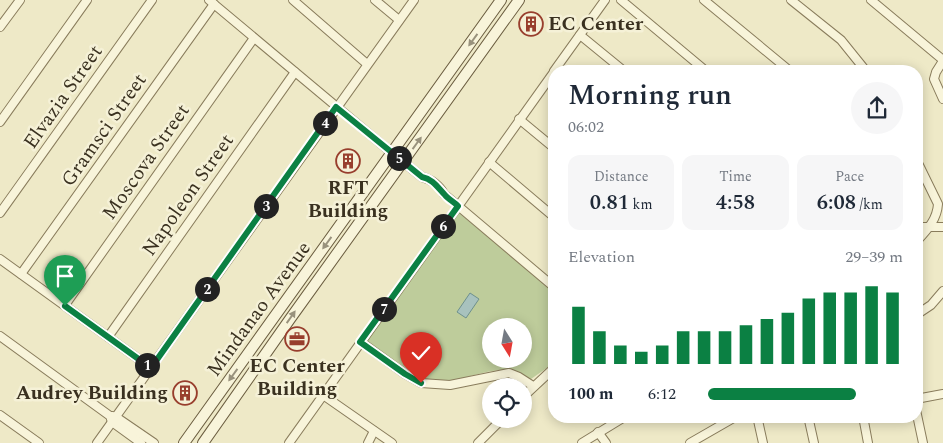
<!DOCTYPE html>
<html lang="en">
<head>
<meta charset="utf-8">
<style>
  :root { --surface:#fff; --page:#f6f6f7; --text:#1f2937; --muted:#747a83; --accent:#0b8043 }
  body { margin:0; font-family:Spectral,serif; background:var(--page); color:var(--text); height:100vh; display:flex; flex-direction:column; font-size:19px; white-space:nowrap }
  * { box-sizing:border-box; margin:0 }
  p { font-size:16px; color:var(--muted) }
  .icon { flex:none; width:28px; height:28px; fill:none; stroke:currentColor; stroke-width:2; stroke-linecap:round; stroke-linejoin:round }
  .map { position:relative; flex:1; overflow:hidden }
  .drawer { position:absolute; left:548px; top:65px; width:375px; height:358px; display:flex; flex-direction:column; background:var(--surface); border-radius:20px; box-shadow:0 2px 12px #0003 }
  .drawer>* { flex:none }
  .needle { width:32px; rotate:169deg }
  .buttons { position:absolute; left:482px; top:318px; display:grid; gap:10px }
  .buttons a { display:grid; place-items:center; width:50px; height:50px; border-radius:50%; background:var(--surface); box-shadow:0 2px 12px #0003; font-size:25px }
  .pin { position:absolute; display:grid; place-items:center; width:42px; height:42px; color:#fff; margin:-51px -21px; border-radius:50% 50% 50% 0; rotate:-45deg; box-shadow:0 0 5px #0007 }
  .pin .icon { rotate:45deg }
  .km { position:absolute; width:25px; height:25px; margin:-12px; border-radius:50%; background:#222; color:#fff; font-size:14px; line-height:25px; text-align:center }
  .round { display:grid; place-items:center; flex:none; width:52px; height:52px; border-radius:26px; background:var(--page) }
  .summary { display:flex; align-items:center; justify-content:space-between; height:85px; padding:0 20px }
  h1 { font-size:28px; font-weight:600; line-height:38px }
  .figures { display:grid; grid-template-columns:repeat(3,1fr); gap:8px; height:85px; padding:5px 20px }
  .figures div { display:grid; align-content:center; border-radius:12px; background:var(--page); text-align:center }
  .figures b { font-size:21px; font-weight:600 }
  .figures small { font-size:14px; font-weight:400 }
  .figures p { font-size:14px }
  .chart { height:140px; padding:10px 20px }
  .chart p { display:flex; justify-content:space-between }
  .chart svg { width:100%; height:90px; margin-top:5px; stroke:var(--accent); stroke-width:6 }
  ul { padding:0 20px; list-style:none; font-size:16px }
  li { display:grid; grid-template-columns:80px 60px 1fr; align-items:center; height:38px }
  li i { height:12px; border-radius:6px; background:var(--accent) }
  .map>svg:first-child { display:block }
</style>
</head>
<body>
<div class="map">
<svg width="943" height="443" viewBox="0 0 943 443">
  <rect width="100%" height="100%" fill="#eee9c7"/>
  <path fill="#becc9b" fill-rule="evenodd" d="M458,212l96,80v71l-23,16h-2c-6,-3 -11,-8 -18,-9 -32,-3 -60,21 -96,7l-47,-33 -1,-6zM491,326h33v33h-33z"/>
  <polygon fill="#a8c2be" stroke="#6e908d" points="470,293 479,299 466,318 457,312"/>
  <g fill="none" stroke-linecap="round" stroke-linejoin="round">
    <g stroke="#897c5c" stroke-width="10">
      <g id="street">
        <path d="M209,0l183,153 30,24c9,2 18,9 22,17l110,93"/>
        <polyline points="293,0 367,64"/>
        <polyline points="375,0 399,20"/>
        <polyline points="621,0 706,71"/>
        <polyline points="704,0 790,71"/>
        <polyline points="791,0 841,40 866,71"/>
        <polyline points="871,0 943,60"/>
        <polyline points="0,27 20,0"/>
        <polyline points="580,35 624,71"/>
        <polyline points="943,61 936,72 934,79 943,99"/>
        <polyline points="554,71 605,0"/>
        <polyline points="519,119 554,148"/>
        <polyline points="0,122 87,0"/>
        <path d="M916,159l22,45c-1,16 -11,26 -22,38"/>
        <polyline points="489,162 554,217"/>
        <polyline points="0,213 152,0"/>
        <polyline points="916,227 943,227"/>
        <polyline points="0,259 151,368"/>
        <polyline points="21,274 214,4"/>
        <polyline points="65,305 254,38"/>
        <polyline points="916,315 931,305 943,291"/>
        <polyline points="0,336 110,416 112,422 141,443"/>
        <polyline points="108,337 295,72"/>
        <polyline points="361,342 405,374 421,383 450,385 509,373 519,377 533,386"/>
        <polyline points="323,395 392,443"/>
        <polyline points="524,396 554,368"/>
        <polyline points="916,399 943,394"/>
        <polyline points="916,410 923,443"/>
        <polyline points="0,415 39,443"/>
        <polyline points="112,416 116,417 154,443"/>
        <polyline points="757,416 763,443"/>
        <polyline points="808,416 814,443"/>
        <polyline points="863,416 868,443"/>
        <polyline points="598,432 606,443"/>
        <polyline points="97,443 414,0"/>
        <polyline points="289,443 554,72"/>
        <polyline points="368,443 374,431"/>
        <polyline points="478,443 502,419"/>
        <polyline points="582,443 626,416"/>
        <polyline points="690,443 737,416"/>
      </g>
    </g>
    <g stroke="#6b5d40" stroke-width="12">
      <g id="secondary">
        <polyline points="184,443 501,0"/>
        <polyline points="203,443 290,319 519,0"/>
      </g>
    </g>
    <use href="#street" stroke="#f8f4da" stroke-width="8"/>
    <use href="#secondary" stroke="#f8f4da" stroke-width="10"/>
  </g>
  <defs><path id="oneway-solid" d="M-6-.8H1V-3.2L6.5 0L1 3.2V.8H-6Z" transform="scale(1.25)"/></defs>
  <g fill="#99927d">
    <use href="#oneway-solid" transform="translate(473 40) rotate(126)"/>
    <use href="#oneway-solid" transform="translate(417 143) rotate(-54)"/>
    <use href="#oneway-solid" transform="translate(327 243) rotate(126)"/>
    <use href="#oneway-solid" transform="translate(291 317) rotate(-55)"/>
    <use href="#oneway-solid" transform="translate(233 375) rotate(126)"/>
  </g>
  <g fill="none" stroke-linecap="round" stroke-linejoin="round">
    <g stroke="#fff" stroke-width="10">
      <path id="route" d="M65,306l86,62 185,-261 86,70c11,2 16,11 23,18 3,4 9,7 13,11l-98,136 45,32 16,9"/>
    </g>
    <use href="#route" stroke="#0b8043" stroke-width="6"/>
  </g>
  <defs>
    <g id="building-ring" transform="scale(1.25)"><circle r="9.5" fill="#f5f1d7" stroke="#983e2d" stroke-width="1.5"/><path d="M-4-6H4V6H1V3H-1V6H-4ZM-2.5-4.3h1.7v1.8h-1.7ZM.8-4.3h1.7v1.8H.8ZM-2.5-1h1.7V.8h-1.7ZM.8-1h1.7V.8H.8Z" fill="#983e2d"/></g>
    <g id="office-ring" transform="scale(1.25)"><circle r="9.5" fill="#f5f1d7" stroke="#983e2d" stroke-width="1.5"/><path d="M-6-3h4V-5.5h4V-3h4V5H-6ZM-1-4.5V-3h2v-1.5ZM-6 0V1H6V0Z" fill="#983e2d"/></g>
  </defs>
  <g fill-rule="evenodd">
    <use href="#building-ring" x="531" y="24"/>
    <use href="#building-ring" x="348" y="161"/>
    <use href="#office-ring" x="297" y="339"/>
    <use href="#building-ring" x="185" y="393"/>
  </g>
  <g text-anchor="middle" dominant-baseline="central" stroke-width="5" stroke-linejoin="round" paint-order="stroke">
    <g font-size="20" font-weight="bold" fill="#3a3120" stroke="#f5f1d7">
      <text x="548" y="24" text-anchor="start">EC Center</text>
      <text x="348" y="188">RFT<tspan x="348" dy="23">Building</tspan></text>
      <text x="297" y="366">EC Center<tspan x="297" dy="23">Building</tspan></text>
      <text x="168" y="393" text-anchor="end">Audrey Building</text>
    </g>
    <g font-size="20" fill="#3a3120" stroke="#f5f1d7">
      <text transform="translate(63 97) rotate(-55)">Elvazia Street</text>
      <text transform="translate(104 130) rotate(-55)">Gramsci Street</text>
      <text transform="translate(146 162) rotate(-55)">Moscova Street</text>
      <text transform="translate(188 195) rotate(-55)">Napoleon Street</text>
      <text transform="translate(259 309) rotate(-54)">Mindanao Avenue</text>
    </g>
  </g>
</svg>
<div class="buttons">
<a><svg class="needle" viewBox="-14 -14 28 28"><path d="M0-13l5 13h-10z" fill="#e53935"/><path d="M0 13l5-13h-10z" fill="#747a83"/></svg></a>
<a><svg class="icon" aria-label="locate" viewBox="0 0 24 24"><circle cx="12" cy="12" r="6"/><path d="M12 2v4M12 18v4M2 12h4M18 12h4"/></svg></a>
</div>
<div class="pin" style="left:65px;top:306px;background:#1e9e55"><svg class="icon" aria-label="arrive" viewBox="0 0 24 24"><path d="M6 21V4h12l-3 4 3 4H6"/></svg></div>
<div class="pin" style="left:421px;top:383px;background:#d93025"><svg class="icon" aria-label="check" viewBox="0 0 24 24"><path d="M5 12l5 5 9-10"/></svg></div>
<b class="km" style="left:147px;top:365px">1</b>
<b class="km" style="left:207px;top:289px">2</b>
<b class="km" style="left:266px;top:206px">3</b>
<b class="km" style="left:325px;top:123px">4</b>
<b class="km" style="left:399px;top:158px">5</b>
<b class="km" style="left:443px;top:226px">6</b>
<b class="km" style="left:384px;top:309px">7</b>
<section class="drawer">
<div class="summary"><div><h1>Morning run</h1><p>06:02</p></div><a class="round"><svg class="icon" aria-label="share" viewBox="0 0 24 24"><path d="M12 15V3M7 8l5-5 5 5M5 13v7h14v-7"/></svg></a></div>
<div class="figures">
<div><p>Distance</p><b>0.81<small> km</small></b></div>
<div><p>Time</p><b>4:58</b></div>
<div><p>Pace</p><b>6:08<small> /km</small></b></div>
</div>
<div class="chart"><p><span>Elevation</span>29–39 m</p>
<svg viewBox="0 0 160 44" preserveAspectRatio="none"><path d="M5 44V16M15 44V28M25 44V35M35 44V38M45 44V35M55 44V28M65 44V28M75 44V28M85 44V25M95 44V22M105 44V19M115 44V12M125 44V9M135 44V9M145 44V6M155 44V9"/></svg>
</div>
<ul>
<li><b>100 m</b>6:12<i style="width:76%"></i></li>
</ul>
</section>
</div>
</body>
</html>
